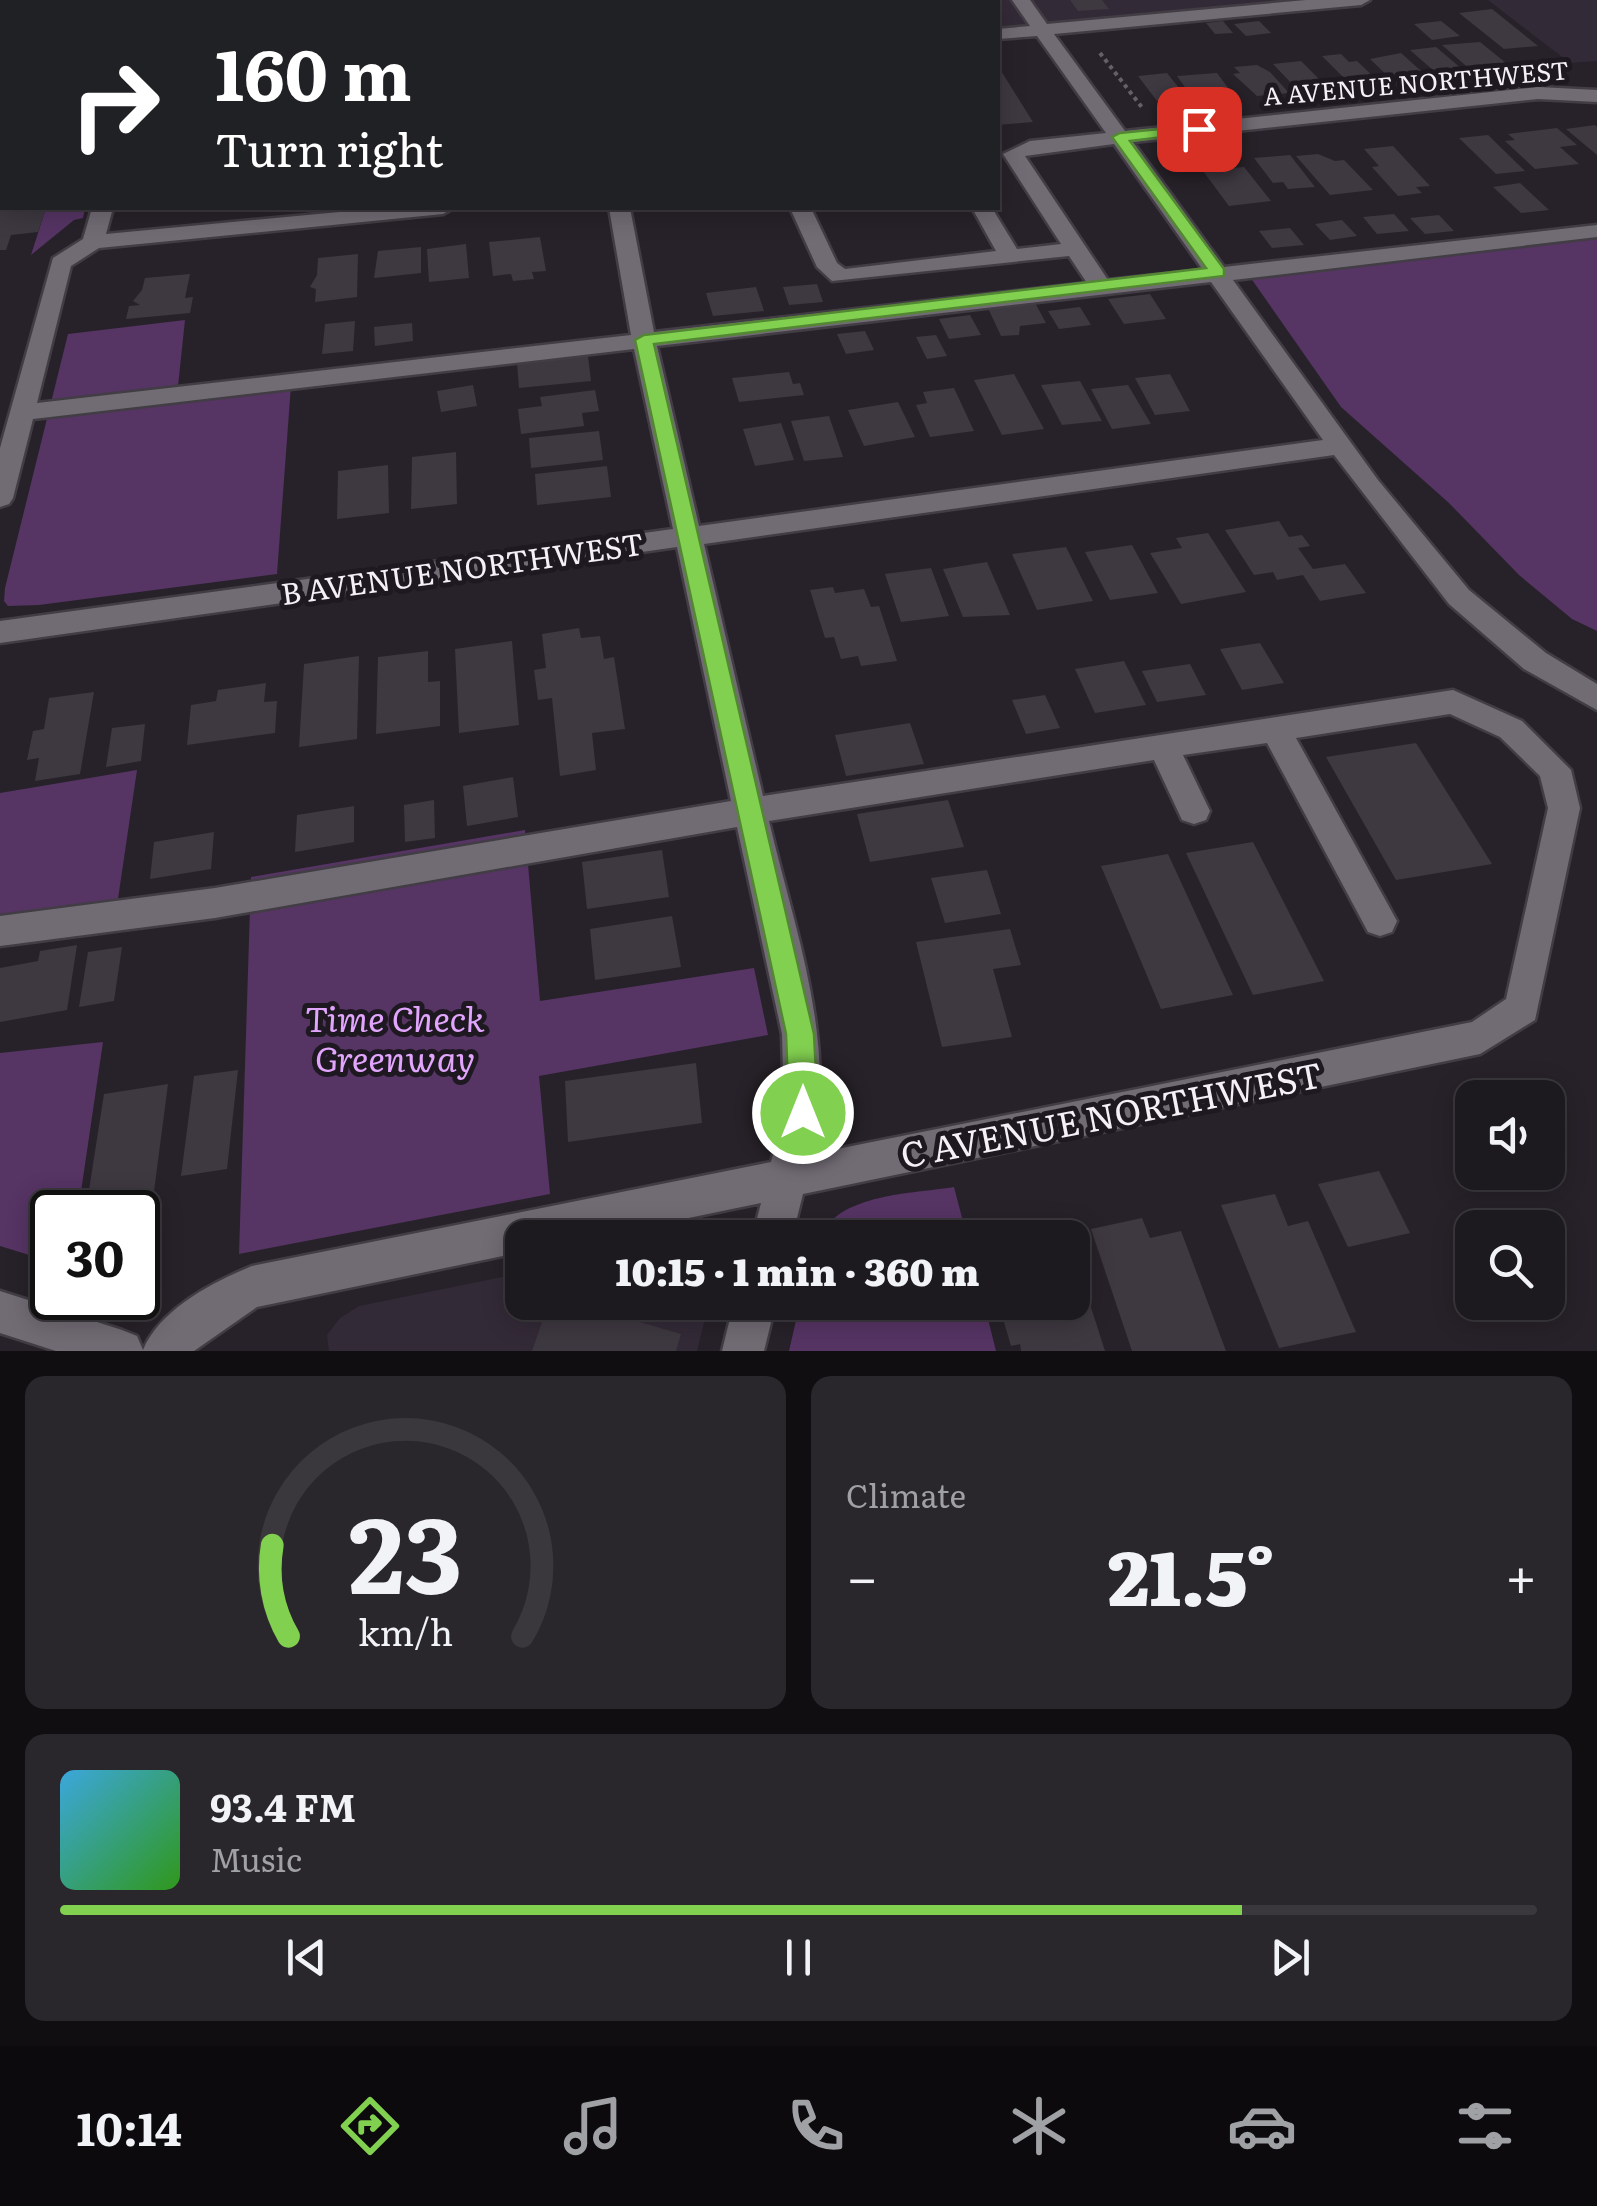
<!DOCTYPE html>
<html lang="en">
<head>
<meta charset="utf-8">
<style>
  body { margin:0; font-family:Literata,serif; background:#2a272c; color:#f1f3f6; height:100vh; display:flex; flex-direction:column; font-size:38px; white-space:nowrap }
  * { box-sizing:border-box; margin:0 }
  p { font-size:32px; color:#a0a1a4 }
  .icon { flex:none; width:55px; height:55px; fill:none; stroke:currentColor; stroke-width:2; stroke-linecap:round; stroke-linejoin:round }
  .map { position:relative; height:1351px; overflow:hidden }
  .panel { display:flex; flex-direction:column; gap:25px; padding:25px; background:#100e11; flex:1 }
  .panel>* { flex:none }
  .guide { position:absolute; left:0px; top:0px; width:1000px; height:210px; box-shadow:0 5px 25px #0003,0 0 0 2px #3b383d; background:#202124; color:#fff; overflow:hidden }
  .fabs { position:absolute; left:1455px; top:1080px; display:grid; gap:20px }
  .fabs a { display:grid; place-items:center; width:110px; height:110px; border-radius:20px; background:#1d1a1f; box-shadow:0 5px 25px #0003,0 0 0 2px #3b383d; font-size:50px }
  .speed { position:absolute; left:30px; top:1190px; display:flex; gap:20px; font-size:50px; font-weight:700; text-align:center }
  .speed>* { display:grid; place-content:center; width:130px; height:130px; border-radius:50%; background:#1d1a1f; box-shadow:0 5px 25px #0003,0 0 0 2px #3b383d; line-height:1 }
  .speed .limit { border:5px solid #111; border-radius:15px; background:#fff; color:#111 }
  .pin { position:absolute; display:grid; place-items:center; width:85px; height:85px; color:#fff; margin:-42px; border-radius:20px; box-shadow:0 5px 15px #0006 }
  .me { position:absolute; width:110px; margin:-55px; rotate:0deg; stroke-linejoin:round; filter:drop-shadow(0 0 8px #0008) }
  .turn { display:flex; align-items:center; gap:35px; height:210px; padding:0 50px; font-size:45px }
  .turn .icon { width:130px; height:130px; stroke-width:2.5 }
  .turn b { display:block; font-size:70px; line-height:85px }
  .big { font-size:75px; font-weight:800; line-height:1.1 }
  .panel .tile { flex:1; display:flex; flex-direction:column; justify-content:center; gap:15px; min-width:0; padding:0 35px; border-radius:20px; background:#2a272c }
  .panel .dial { align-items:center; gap:0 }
  .dial svg { height:260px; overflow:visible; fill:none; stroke:#3b383d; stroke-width:7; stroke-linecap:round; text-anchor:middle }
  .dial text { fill:#f1f3f6; stroke:none }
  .song { display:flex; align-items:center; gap:30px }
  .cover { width:120px; height:120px; border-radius:15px; background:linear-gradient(135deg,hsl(200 70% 55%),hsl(110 70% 35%)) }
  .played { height:10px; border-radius:5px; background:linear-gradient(90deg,#82d050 80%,#3b383d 80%) }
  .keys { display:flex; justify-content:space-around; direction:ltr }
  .heat { display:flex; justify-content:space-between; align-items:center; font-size:55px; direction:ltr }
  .panel .tiles { flex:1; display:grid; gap:25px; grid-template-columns:1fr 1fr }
  .tile:last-child { grid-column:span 2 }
  .trip { position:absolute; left:505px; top:1220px; width:585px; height:100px; border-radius:20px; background:#1d1a1f; box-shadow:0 5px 25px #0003,0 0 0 2px #3b383d; font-weight:800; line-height:100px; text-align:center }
  .dock { display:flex; height:160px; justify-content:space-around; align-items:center; background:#0c0a0c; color:#a0a1a4 }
  .dock .icon { width:70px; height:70px }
  .dock .active { color:#82d050 }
  .dock b { font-size:45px; color:#f1f3f6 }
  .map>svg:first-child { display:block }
  .built { fill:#332a37 }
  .green { fill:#563464 }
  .building { fill:#3e3840 }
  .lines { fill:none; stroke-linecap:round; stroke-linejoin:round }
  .minor-casing { stroke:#423d44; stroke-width:5 }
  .major-casing { stroke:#423d44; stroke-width:5 }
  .highway-casing { stroke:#423d44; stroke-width:5 }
  .path { stroke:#656067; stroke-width:4; stroke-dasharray:4 4; stroke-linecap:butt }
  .minor { fill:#716b74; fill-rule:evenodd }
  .major { fill:#ae82c1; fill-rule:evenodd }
  .highway { fill:#d792f5; fill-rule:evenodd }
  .route { fill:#82d050; stroke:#548734; stroke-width:2.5 }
  .labels { text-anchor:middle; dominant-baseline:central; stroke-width:10; stroke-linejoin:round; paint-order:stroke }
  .far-street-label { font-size:25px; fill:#f4f0f5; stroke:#1e1920 }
  .street-label { font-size:30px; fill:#f4f0f5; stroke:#1e1920 }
  .near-park-label { font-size:35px; font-style:italic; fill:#e2a5fd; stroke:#1e1920 }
  .near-street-label { font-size:35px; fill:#f4f0f5; stroke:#1e1920 }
</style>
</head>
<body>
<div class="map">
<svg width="1597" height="1351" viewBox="0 0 1597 1351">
  <rect width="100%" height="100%" fill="#272229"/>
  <g class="built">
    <path d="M197,0H1359L998,33V2Z"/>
    <path d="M1488,0H1597V61L1570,63Z"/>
    <path d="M522,1273V1302L709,1303L697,1351H329L327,1335L340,1318L359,1306Z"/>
  </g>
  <g class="green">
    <path d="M46,208H85L83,218L74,220L31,255Z"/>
    <path d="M1597,237V631L1572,619L1519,575L1449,503L1341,407L1248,274Z"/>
    <path d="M185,320L178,386L292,372L277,574L39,605L8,606L4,601L5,588L68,334Z"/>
    <path d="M137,770L114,926L0,942V793Z"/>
    <path d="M525,830L540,1001L754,968L768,1035L539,1076L550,1194L239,1254L251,877Z"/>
    <path d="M103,1042L78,1212H52V1262L0,1246V1053Z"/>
    <path d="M954,1187L967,1237H819C841,1193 912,1194 954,1187Z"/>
    <path d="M800,1303H984L996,1351H789Z"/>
  </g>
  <g class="building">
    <path d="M1070,0H1102L1109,9L1078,11Z"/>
    <path d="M1492,9L1538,46L1504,49L1459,13Z"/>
    <path d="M1223,21L1233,33L1215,34L1206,23Z"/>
    <path d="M1259,21L1271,33L1246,36L1234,24Z"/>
    <path d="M1441,21L1460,36L1432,40L1414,24Z"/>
    <path d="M1480,42L1511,67L1472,71L1442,45Z"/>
    <path d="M1436,47L1469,75L1442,78L1410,50Z"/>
    <path d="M1401,53L1430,79L1395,83L1370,59Z"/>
    <path d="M1341,54L1349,62L1357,61L1379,82L1350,84L1322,56Z"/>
    <path d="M1301,61L1322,82L1293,85L1273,64Z"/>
    <path d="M1257,65L1270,72L1289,93L1257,96L1233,74L1240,73L1234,67Z"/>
    <path d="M998,66L1033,122L998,125Z"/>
    <path d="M1167,73L1187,98L1157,101L1138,76Z"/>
    <path d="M1217,73L1235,97L1194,100L1177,76Z"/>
    <path d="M1595,125L1597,127V155L1566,129Z"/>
    <path d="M1557,128L1577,145L1560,147L1579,164L1535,169L1505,141L1515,140L1508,134Z"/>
    <path d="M1488,135L1525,171L1496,174L1459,138Z"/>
    <path d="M1393,146L1430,186L1416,187L1422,193L1398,196L1372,167L1379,166L1364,149Z"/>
    <path d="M1318,154L1335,161L1344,160L1373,190L1330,195L1296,156Z"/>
    <path d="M1290,155L1315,187L1288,189L1283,182L1273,183L1254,158Z"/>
    <path d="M1244,167L1271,201L1229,206L1203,171Z"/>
    <path d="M1520,183L1549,210L1521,213L1493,187Z"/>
    <path d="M0,208H46L38,232L11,235L6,250H0Z"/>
    <path d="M1394,214L1409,231L1377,234L1363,217Z"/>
    <path d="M1439,215L1454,231L1425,234L1410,218Z"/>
    <path d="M1342,220L1357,236L1330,240L1315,224Z"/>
    <path d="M1290,228L1304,245L1272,248L1259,231Z"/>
    <path d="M540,237L546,271L532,272L534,279L513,281L511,274L493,276L489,242Z"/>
    <path d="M466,244L469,278L429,282L427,249Z"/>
    <path d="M421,247V273L374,278L378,251Z"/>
    <path d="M358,254L357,297L315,302L316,289L310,287L317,275L318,258Z"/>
    <path d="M190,274L185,298L193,297L190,313L126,319L129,306L140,305L133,301L142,290L145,278Z"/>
    <path d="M817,284L823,302L789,305L783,287Z"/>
    <path d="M756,287L764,311L713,316L706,293Z"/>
    <path d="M1150,294L1166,319L1124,324L1108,299Z"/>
    <path d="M1034,301L1046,323L1020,326L1019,335L1001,336L987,306Z"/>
    <path d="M1080,307L1091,325L1059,329L1048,311Z"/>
    <path d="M970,315L981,335L949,339L939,319Z"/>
    <path d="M355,321L353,351L322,354L325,324Z"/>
    <path d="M412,323L413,341L375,346L374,327Z"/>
    <path d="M865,331L874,350L846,354L837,334Z"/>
    <path d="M936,335L947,356L927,359L916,337Z"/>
    <path d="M588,356L591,381L519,388L517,363Z"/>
    <path d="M789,372L793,384L800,383L804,395L739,402L732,378Z"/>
    <path d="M1014,374L1044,429L1002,435L974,380Z"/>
    <path d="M1170,374L1190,411L1155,415L1135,378Z"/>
    <path d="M1080,381L1102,421L1062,425L1041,385Z"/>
    <path d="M473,385L477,406L441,412L437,391Z"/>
    <path d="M1128,385L1151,424L1112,429L1091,389Z"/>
    <path d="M954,388L974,431L930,437L916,405L927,403L923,392Z"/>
    <path d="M595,390L599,411L582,413L584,426L521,434L518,409L542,406L540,397Z"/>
    <path d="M898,402L915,437L864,446L848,410Z"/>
    <path d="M829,416L843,457L804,461L791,421Z"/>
    <path d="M781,423L794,460L755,466L743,429Z"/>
    <path d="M599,431L603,460L531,468L529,438Z"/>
    <path d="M456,452L457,504L411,509L412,457Z"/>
    <path d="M388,465L389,513L337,519L338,471Z"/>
    <path d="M607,466L611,497L537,505L535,474Z"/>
    <path d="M1279,521L1289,537L1302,535L1310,546L1298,548L1313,569L1345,564L1366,593L1320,601L1303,575L1277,580L1273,572L1254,575L1225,530Z"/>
    <path d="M1208,533L1246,592L1181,604L1150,553L1182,548L1176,538Z"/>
    <path d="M1132,545L1158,593L1110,600L1085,552Z"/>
    <path d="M1066,547L1093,601L1037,610L1012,554Z"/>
    <path d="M987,562L1010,615L963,617L943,569Z"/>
    <path d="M931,568L949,616L901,622L885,574Z"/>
    <path d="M833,587L835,593L864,589L871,607L879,606L897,661L861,666L858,656L841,659L834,637L825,638L810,590Z"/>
    <path d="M579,628L581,638L600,636L604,659L614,657L625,729L592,733L596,770L560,776L552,698L538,700L534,670L546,668L542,634Z"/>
    <path d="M512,641L519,725L459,733L455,649Z"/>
    <path d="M1260,643L1284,683L1242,690L1220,649Z"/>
    <path d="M428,651V682L440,681V726L376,734L378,657Z"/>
    <path d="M359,656L357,739L299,747L304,664Z"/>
    <path d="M1124,661L1146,705L1095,713L1075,669Z"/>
    <path d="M1190,664L1206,695L1157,702L1142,671Z"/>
    <path d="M266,683L264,702L277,701L275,733L187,745L191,705L216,701L218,690Z"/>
    <path d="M94,692L80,774L35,781L39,758L27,760L33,731L44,729L49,698Z"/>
    <path d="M1045,695L1060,728L1026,734L1012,700Z"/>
    <path d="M910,723L924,764L846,776L835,735Z"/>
    <path d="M145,724L141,761L106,767L112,728Z"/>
    <path d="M1416,743L1492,864L1396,880L1326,757Z"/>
    <path d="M513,777L518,817L467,826L463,786Z"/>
    <path d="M434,800L435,838L405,842L404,805Z"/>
    <path d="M948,800L964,847L870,862L857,814Z"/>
    <path d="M354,806V842L295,852L297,815Z"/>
    <path d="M214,832L211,869L150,879L154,842Z"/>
    <path d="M1253,842L1324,981L1253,995L1186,853Z"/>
    <path d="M662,850L669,897L587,909L582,862Z"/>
    <path d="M1168,854L1233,995L1161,1009L1101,866Z"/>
    <path d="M987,870L1001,914L945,923L931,878Z"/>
    <path d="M672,916L681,967L595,980L590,929Z"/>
    <path d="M1010,929L1021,965L993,969L1012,1037L942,1047L916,942Z"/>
    <path d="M77,945L67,1010L0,1022V968L38,961L40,951Z"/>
    <path d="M122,947L114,1001L79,1007L88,952Z"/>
    <path d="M696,1063L702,1123L568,1142L565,1081Z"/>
    <path d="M238,1070L227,1169L181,1176L194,1076Z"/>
    <path d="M168,1084L153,1199L86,1209L104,1094Z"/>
    <path d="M1379,1171L1410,1233L1348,1247L1318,1184Z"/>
    <path d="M1275,1194L1288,1226L1308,1221L1356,1332L1279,1348L1221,1205Z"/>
    <path d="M1142,1218L1150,1238L1181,1231L1226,1351H1132L1091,1229Z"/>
    <path d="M1073,1251L1105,1351H1021L1020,1344L1011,1346L998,1302H1072Z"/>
    <path d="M549,1302H571L681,1334L676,1351H532Z"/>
  </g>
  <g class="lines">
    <g class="minor-casing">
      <g id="minor">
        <path d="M564,0H582V2H565Z"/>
        <path d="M1012,0H1030L1047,24L1306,0H1370L1361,5L1054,34L1125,131L1538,87L1597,90V102L1538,99L1133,142L1224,267L1597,225V237L1233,280L1378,480L1469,590L1546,653L1597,684V710L1524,669L1449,604L1334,455L704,544L763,796L1453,690L1522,721L1571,770L1580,808L1535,1020L1480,1054L803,1194L792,1238H752L761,1203L592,1238H522V1252L257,1307L194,1351H56L0,1333V1291L122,1330L137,1336L143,1350C160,1309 213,1282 252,1266L771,1162L784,1113L782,1034L737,827L215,918L0,946V916L215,888L731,801L677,547L0,643V621L673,529L634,349L33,419L13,498L9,504L0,507V448L53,258L83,239L92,208H113L106,234L382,208H454L443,214L99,248L71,266L37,403L631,335L609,208H630L654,332L1087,283L1069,256L832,281L817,267L790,208H811L837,263L845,269L996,251L972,208H992L1017,249L1061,244L1003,154L1030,141L1106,133L1037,36L998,39V29L1030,26ZM1114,144L1203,270L1108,280L1025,156ZM1211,282L1323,440L699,526L657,346ZM1450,714L1500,737L1540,776L1548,808L1506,999L1472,1022L812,1154C838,1044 794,928 769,821L1154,760L1182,820L1194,824L1206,820L1210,811L1183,755L1267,743L1368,932L1380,936L1392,932L1397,921L1296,738Z"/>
        <path d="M734,1302H776L764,1351H722Z"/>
      </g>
    </g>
    <g class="major-casing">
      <g id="major">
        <path d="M0,0H15L0,6Z"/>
        <rect x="0" y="21" width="2" height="10"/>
      </g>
    </g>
    <g class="highway-casing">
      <path id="highway" d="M2,127V139L0,140V128Z"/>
    </g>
    <g class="path">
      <path d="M186,2L190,0"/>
      <path d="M1100,53L1144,110"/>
    </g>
    <use href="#minor" class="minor"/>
    <use href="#major" class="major"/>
    <use href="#highway" class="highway"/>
  </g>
  <path class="route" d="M1199,125L1204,126V132L1130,141L1224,269V276L654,344L814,1034L818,1113L814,1123L803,1127L793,1123L789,1113L786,1034L635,340L644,335L1206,268L1112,137L1120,133Z"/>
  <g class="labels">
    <g class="far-street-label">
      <text transform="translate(1416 82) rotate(-5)">A AVENUE NORTHWEST</text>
    </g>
    <g class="street-label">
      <text transform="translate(462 567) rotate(-8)">B AVENUE NORTHWEST</text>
    </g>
    <g class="near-park-label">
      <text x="395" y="1017">Time Check<tspan x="395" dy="40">Greenway</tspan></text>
    </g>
    <g class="near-street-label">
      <text transform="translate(1111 1113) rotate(-11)">C AVENUE NORTHWEST</text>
    </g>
  </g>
</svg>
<div class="fabs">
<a><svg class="icon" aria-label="sound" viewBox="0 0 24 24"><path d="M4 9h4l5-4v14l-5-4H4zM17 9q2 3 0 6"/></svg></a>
<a><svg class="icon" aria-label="search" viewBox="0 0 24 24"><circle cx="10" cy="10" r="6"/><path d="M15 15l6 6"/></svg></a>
</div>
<div class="speed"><div class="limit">30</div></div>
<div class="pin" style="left:1199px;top:129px;background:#d93025"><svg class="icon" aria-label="arrive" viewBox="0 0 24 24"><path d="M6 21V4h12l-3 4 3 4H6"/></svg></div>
<svg class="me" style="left:803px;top:1113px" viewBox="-20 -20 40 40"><circle r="17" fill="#82d050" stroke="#fff" stroke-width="3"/><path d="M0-11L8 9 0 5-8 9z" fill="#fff"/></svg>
<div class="trip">10:15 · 1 min · 360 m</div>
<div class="guide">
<div class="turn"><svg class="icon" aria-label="right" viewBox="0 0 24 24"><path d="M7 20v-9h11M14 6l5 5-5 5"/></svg><div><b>160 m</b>Turn right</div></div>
</div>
</div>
<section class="panel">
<div class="tiles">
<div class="tile dial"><svg viewBox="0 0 100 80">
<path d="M14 69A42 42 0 1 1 86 69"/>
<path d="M14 69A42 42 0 0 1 9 41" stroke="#82d050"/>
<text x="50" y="56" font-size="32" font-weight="700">23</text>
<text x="50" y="72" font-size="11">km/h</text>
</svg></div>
<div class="tile"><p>Climate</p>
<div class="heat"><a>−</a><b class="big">21.5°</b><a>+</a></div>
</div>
<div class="tile">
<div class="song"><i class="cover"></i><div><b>93.4 FM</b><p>Music</p></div></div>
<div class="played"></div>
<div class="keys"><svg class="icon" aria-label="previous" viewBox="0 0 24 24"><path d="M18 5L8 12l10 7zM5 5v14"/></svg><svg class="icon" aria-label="pause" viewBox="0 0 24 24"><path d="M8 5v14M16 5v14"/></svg><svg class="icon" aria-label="next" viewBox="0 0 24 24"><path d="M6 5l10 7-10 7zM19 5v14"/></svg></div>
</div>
</div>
</section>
<nav class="dock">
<b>10:14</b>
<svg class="icon active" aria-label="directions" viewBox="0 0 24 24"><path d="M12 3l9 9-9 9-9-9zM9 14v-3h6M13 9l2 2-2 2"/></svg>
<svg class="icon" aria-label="music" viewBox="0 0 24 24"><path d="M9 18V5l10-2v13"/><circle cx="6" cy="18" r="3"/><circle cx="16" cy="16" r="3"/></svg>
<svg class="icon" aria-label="phone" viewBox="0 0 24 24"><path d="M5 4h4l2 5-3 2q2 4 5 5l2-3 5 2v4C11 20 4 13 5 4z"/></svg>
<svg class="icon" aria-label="climate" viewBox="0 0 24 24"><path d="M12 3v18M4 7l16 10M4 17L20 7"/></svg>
<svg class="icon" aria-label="car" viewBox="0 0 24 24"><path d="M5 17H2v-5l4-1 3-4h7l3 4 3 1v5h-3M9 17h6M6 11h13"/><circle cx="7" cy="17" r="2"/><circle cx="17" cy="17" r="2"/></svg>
<svg class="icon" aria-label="filters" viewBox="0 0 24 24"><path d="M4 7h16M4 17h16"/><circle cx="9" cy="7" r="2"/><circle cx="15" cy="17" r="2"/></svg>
</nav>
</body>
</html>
